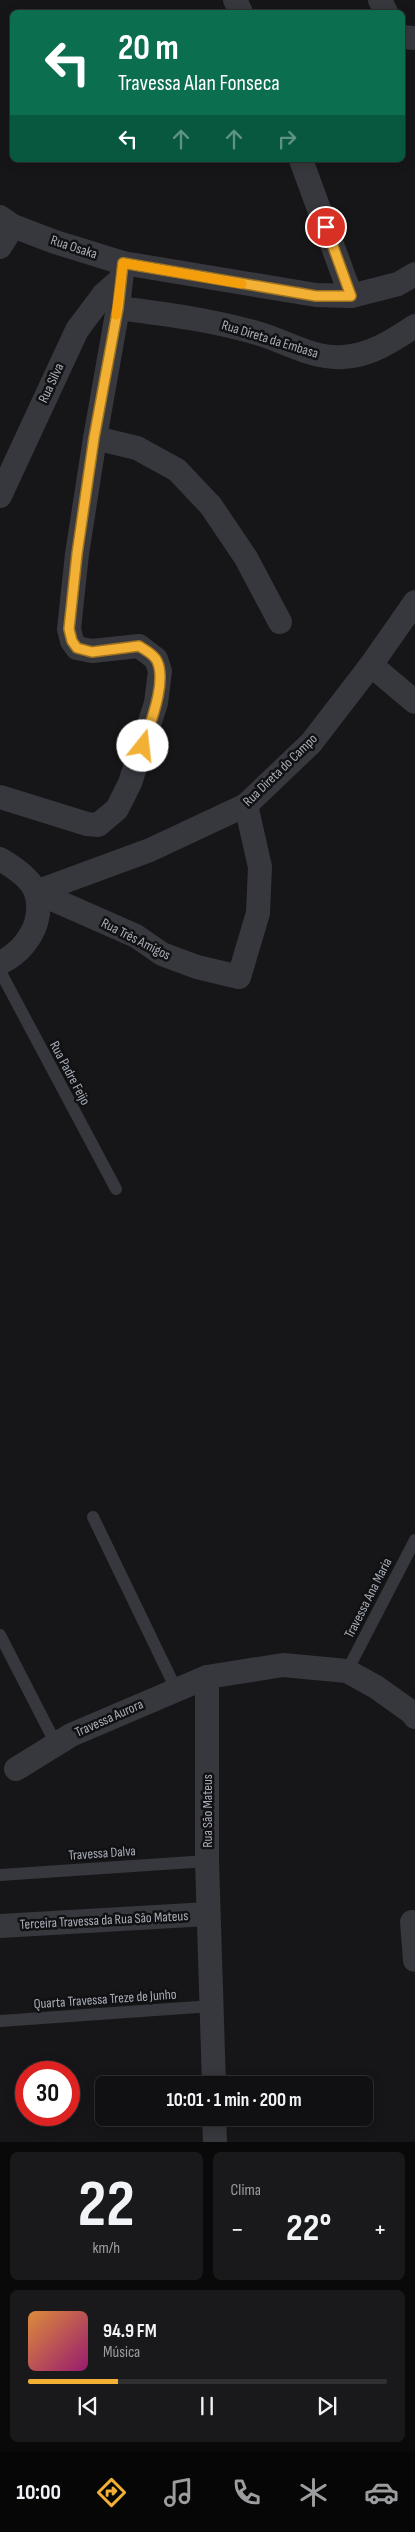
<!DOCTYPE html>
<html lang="pt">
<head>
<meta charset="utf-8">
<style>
  body { margin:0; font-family:"Sofia Sans Condensed",sans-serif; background:#19191b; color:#f1f3f6; height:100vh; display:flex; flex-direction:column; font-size:19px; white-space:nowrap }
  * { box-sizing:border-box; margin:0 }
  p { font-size:16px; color:#9c9d9f }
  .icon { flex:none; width:28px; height:28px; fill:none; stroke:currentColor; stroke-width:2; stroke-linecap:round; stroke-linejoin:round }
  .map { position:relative; height:2142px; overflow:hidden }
  .panel { display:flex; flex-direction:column; gap:10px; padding:10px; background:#09090a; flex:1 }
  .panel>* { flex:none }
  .banner { position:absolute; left:10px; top:10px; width:395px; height:152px; border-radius:8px; box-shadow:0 2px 12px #0003,0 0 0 1px #303032; background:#0b6e4f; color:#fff; overflow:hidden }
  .speed { position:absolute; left:15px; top:2061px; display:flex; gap:10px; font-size:25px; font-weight:700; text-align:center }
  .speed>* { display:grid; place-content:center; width:65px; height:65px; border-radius:50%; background:#101012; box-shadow:0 2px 12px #0003,0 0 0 1px #303032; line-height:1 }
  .speed .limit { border:8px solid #d22; background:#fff; color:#111 }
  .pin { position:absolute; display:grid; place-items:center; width:42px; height:42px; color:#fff; margin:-21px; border:2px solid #fff; border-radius:50%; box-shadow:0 1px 5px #0007 }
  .me { position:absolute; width:55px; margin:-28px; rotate:16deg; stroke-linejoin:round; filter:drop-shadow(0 0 4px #0008) }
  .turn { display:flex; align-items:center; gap:18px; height:105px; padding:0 25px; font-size:22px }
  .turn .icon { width:65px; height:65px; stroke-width:2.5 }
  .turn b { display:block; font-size:35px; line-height:42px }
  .lanes { display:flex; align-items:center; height:48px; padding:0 25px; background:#0003; justify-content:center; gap:25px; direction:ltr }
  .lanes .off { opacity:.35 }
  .big { font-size:38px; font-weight:700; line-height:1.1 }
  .panel .card { flex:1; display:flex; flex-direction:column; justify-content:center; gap:8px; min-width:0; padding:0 18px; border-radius:8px; background:#19191b }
  .panel .dial { align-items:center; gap:0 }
  .dial b { font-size:65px; line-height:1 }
  .song { display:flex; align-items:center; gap:15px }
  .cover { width:60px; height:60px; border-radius:8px; background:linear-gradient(135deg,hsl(30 70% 55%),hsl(320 70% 35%)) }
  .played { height:5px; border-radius:2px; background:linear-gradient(90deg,#f2b134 25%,#303032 25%) }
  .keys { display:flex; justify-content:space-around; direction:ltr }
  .heat { display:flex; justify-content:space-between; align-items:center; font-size:28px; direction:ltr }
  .panel .tiles { flex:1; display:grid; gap:10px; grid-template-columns:1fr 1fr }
  .card:last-child { grid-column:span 2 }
  .trip { position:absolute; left:95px; top:2076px; width:278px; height:50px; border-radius:8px; background:#101012; box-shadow:0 2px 12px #0003,0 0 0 1px #303032; font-weight:700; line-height:50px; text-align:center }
  .dock { display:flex; height:80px; justify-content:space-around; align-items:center; background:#060607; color:#9c9d9f }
  .dock .icon { width:35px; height:35px }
  .dock .current { color:#f2b134 }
  .dock b { font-size:22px; color:#f1f3f6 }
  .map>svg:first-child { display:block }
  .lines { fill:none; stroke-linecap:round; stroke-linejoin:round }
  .lane { stroke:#37383d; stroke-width:12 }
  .street { stroke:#37383d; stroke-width:24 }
  .route-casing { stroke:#9d7322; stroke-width:12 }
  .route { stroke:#f2b134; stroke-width:9 }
  .slow { stroke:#f59e0b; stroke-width:9 }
  .labels { text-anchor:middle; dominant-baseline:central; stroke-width:5; stroke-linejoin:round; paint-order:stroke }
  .street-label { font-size:14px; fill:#a8adb8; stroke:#111113 }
</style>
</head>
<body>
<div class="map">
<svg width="415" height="2142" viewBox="0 0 415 2142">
  <rect width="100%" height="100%" fill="#161618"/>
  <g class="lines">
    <g class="lane">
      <path d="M0,971L116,1189"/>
      <path d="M93,1517L176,1689"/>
      <path d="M0,1635L56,1744"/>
      <path d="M347,1671L415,1540"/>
      <path d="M0,1875L207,1861"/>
      <path d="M0,2021L212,2006"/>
    </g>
    <g class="street">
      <path d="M235,0L241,12"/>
      <path d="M380,0L386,12"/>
      <path d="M402,37L415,38"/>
      <path d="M301,160L351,296"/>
      <path d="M0,217L13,226L55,242L123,263L316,295L351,296L398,284L415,274"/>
      <path d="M0,247L13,226"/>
      <path d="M118,308C166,314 213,320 260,334C287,342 313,359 343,357C370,356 394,340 415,326"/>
      <path d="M95,438L137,448L177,470L211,506L246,558L280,622"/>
      <path d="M0,496L77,330L104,294L120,280"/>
      <path d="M371,665L415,702"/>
      <path d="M0,797L87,824L98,825L117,809L130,783L156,703L160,671L156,659L139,646L92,651L77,648L72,641L69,629L77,554L95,438L118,308L123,263"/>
      <path d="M0,859C12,866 32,879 36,893C45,923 25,951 0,963"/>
      <path d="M36,892L150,850L246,805L311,743L371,665L415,602"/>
      <path d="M36,892L136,936L162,954L197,967L239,977L258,913L260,867L246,805"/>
      <path d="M16,1769L71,1735L207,1677"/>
      <path d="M412,1922L415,1960"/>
      <path d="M0,1926L208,1914"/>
      <path d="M214,2085L207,1861V1677L283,1665L347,1671L376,1687L411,1712L415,1717"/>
      <path d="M214,2118L215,2142"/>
    </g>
  </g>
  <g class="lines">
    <g class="route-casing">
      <path id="route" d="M143,746C150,724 167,682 157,661C154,654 145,650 139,646L92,652L77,648L72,641L69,629L77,554L94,438L118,308L123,263L316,296H351L326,227"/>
    </g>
    <use href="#route" class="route"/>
    <path class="slow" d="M116,315L123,263L242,284"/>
  </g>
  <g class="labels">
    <g class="street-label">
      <text transform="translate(74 247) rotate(18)">Rua Osaka</text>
      <text transform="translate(270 339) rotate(17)">Rua Direta da Embasa</text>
      <text transform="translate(51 383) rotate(-65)">Rua Silva</text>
      <text transform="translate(280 770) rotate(-44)">Rua Direta do Campo</text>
      <text transform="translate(136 939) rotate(27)">Rua Três Amigos</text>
      <text transform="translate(70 1073) rotate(62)">Rua Padre Feijo</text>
      <text transform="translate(368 1598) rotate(-63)">Travessa Ana Maria</text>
      <text transform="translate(109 1718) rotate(-24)">Travessa Aurora</text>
      <text transform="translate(207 1811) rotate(-90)">Rua São Mateus</text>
      <text transform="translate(102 1853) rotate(-4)">Travessa Dalva</text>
      <text transform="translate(104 1920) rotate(-3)">Terceira Travessa da Rua São Mateus</text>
      <text transform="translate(105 1999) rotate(-4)">Quarta Travessa Treze de Junho</text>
    </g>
  </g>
</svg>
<div class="speed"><div class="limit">30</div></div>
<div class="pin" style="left:326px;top:227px;background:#d93025"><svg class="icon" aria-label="arrive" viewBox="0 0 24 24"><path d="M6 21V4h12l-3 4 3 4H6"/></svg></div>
<svg class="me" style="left:143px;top:746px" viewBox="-20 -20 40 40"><circle r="19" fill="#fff"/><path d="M0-13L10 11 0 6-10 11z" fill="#f2b134"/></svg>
<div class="trip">10:01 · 1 min · 200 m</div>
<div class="banner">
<div class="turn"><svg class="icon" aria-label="left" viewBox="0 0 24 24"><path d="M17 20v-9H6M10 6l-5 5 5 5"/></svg><div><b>20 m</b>Travessa Alan Fonseca</div></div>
<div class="lanes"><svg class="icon" aria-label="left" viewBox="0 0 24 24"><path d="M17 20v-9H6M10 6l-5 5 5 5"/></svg><svg class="icon off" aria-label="ahead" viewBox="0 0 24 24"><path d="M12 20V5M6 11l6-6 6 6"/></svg><svg class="icon off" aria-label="ahead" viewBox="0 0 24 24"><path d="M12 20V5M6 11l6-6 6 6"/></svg><svg class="icon off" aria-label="right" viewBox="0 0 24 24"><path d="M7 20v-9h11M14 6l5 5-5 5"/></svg></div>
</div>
</div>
<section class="panel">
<div class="tiles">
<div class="card dial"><b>22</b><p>km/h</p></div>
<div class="card"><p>Clima</p>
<div class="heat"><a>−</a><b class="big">22°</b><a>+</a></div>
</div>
<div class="card">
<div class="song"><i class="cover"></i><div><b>94.9 FM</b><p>Música</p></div></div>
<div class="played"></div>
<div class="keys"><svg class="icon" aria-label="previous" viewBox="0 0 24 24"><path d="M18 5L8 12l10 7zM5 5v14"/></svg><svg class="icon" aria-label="pause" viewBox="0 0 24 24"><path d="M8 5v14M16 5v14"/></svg><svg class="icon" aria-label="next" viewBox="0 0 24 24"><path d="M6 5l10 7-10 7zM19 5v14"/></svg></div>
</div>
</div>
</section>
<nav class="dock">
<b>10:00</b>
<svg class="icon current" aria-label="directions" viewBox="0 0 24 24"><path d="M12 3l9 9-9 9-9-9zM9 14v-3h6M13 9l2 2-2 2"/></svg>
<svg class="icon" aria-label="music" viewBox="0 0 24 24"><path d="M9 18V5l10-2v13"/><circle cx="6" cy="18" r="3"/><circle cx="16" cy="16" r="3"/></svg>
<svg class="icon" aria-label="phone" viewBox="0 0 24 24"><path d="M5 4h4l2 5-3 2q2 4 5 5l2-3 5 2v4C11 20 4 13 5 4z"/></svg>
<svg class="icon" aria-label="climate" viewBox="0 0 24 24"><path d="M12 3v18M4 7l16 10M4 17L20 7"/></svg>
<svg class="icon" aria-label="car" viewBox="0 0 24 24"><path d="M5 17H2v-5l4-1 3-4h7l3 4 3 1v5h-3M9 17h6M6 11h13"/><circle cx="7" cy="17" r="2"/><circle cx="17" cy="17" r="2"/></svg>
</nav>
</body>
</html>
